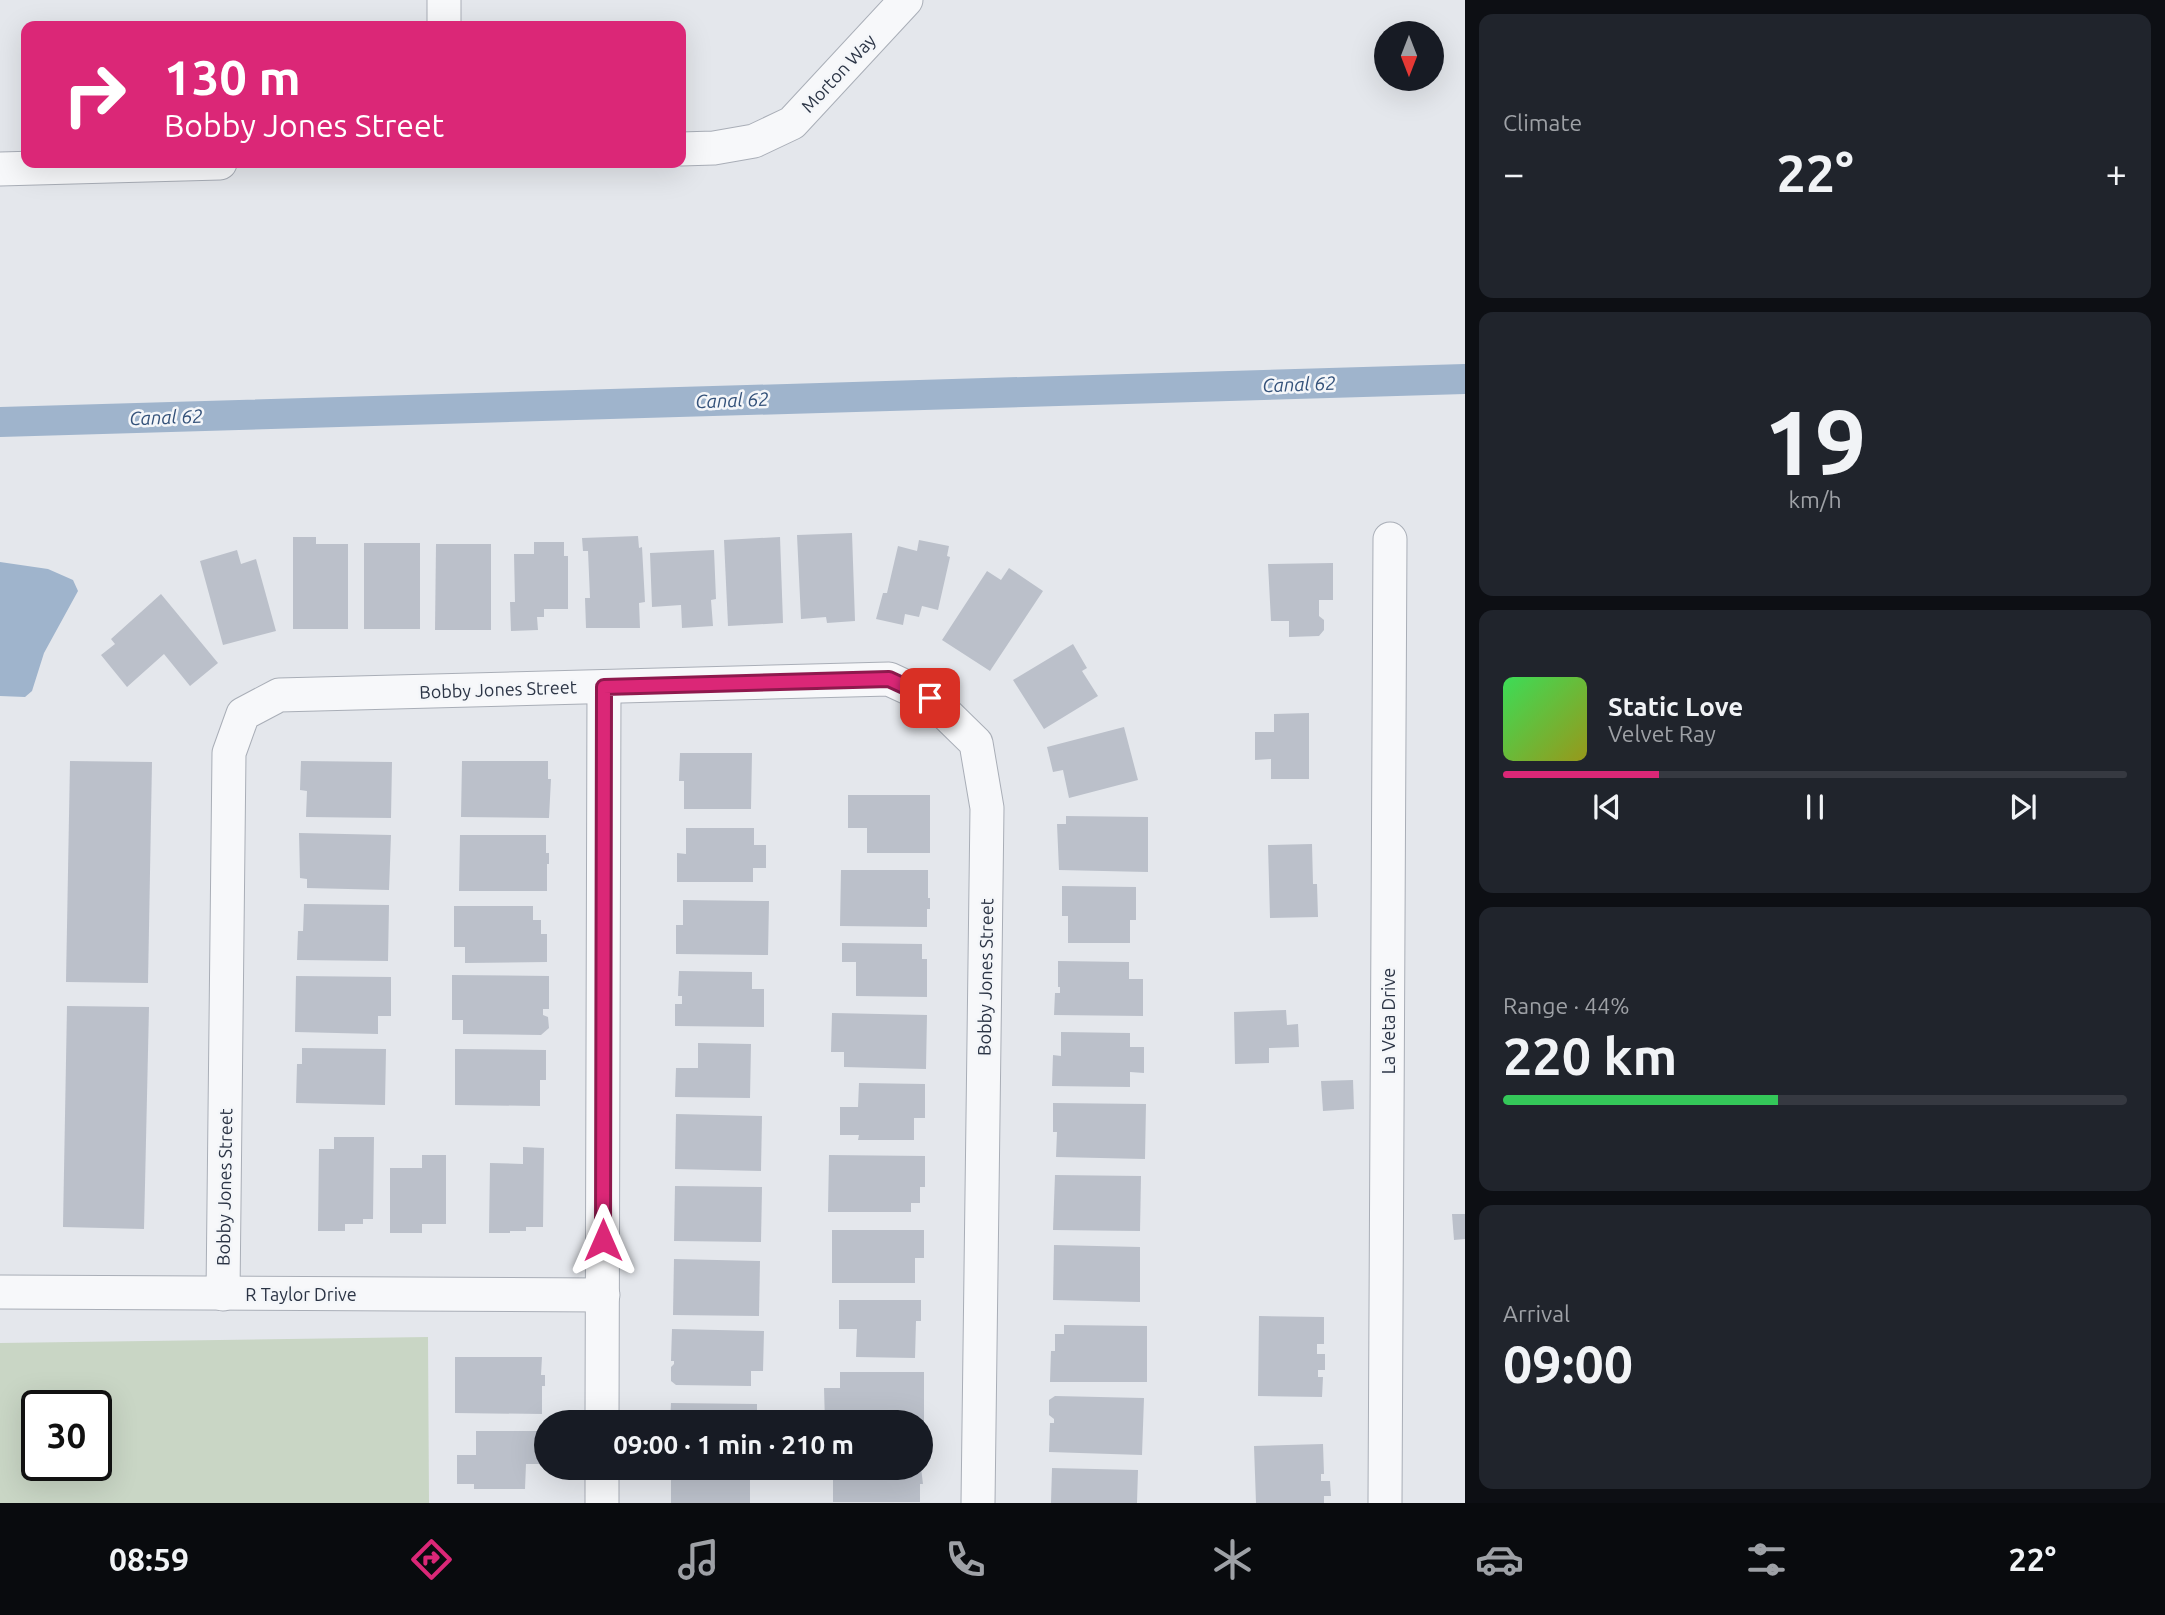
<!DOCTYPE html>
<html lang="en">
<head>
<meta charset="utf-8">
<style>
  body { margin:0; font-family:Ubuntu,sans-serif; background:#20242c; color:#f1f3f6; height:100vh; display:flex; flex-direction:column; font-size:26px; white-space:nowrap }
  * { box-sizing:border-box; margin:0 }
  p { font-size:23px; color:#9ea1a6 }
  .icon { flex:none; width:38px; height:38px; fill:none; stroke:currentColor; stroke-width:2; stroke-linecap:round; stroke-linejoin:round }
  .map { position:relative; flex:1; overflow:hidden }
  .sheet { display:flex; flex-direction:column; gap:14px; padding:14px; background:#0d0f14; width:700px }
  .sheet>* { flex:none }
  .guide { position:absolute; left:21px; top:21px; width:665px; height:147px; border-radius:14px; box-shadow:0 7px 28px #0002; background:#db2777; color:#fff; overflow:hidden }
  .needle { width:46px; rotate:180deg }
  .buttons { position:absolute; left:1374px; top:21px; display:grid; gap:14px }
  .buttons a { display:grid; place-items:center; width:70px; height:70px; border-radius:50%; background:#171b24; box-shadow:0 7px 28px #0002; font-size:35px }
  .speed { position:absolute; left:21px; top:1390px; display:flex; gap:14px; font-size:35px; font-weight:700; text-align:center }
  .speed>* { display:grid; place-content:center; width:91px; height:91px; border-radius:50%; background:#171b24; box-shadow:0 7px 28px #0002; line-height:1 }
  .speed .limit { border:4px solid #111; border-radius:10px; background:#fff; color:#111 }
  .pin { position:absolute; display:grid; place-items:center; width:60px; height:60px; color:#fff; margin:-30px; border-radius:14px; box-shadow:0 4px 10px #0006 }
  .me { position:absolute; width:77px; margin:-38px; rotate:0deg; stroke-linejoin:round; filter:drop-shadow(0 0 5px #0008) }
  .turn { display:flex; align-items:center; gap:24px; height:147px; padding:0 28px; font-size:32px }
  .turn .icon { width:91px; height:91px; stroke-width:2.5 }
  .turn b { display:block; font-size:49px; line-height:60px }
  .big { font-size:52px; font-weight:700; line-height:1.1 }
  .sheet .tile { flex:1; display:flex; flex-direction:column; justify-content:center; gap:10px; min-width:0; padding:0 24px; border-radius:14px; background:#20242c }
  .sheet .dial { align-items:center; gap:0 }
  .dial b { font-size:91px; line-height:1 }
  .song { display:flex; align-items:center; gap:21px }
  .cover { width:84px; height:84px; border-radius:10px; background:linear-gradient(135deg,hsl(130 70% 55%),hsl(60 70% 35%)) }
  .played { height:7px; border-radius:4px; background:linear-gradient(90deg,#db2777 25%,#363941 25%) }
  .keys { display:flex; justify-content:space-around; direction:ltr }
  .heat { display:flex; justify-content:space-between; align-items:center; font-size:38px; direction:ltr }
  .charge { height:10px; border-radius:5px; background:linear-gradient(90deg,#34c759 44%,#363941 0) }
  .trip { position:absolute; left:534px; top:1410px; width:399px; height:70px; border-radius:35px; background:#171b24; box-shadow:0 7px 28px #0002; font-weight:700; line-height:70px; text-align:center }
  .tabs { display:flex; height:112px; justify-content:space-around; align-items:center; background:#090b0e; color:#9ea1a6 }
  .tabs .icon { width:49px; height:49px }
  .tabs .active { color:#db2777 }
  .tabs b { font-size:32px; color:#f1f3f6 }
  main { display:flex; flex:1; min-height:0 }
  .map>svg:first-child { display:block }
  .green { fill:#c9d6c5; fill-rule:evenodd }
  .water { fill:#9fb4cc }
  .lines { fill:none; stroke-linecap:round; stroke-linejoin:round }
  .canal { stroke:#9fb4cc; stroke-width:30 }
  .building { fill:#bbc0ca }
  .minor-casing { stroke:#a9aeb7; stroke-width:35 }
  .minor { stroke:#f7f8fa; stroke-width:33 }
  .route-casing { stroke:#8e194d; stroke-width:18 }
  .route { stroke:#db2777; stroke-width:12 }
  .labels { text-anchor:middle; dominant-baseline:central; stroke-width:5; stroke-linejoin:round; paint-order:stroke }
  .street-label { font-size:18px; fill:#2b3445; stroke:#f4f6f9 }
  .water-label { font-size:19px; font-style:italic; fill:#34527a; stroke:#f4f6f9 }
</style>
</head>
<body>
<main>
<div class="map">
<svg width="1465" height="1503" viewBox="0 0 1465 1503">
  <rect width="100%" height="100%" fill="#e4e7ec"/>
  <path class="green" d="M428,1337L429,1503H0V1343ZM37,1405H96V1465H37Z"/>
  <path class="water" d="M0,562L48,569L73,580L78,591L44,653L32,691L25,697L0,696Z"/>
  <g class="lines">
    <path class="canal" d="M0,422L1465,379"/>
  </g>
  <g class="building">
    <path d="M852,533L855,621L827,623L826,617L801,619L797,535Z"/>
    <path d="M638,536L639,548L642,547L645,602L639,603L640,628H586L585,598H590L588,551H583L582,538Z"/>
    <path d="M293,537H316V544H348V629H293Z"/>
    <path d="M780,537L783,623L728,626L724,540Z"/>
    <path d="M919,540L949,546L947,556L950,557L938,610L922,606L919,617L905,614L903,625L876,619L883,593H887L898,546L917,551Z"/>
    <path d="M534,542H564V556H568V609H544V617H537L538,630L511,631L510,602H515L514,554H534Z"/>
    <rect x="364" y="543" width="56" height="86"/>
    <path d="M436,544H491V630H435Z"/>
    <path d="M237,550L241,564L256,559L276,631L223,645L200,561Z"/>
    <path d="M714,550L716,599L711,600L713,626L682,628L681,605L652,607L650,553Z"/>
    <path d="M1333,563V600H1319V616L1324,620V630L1319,636L1289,637V621H1271L1268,564Z"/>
    <path d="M1009,568L1043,591L990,671L942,640L987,571L1001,580Z"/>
    <path d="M161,594L218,663L190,686L164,654L127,687L101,655L115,644L111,639Z"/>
    <path d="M1073,644L1087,668L1082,671L1098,696L1044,729L1013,680Z"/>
    <path d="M1309,713V779H1271V759L1255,760V732H1274V714Z"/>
    <path d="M1124,727L1138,780L1069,798L1063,770L1053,772L1047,747Z"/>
    <path d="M680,753H752L751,809H684V781H679Z"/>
    <path d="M70,761L152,762L148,983L66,982Z"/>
    <path d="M301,761L392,762L391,818L306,817L307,791L300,790Z"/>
    <path d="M462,761H548V779H551L549,818L461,817Z"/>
    <path d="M848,795H930V853H867V828H848Z"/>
    <path d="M1066,816L1148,817V872L1059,870L1057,824H1066Z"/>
    <path d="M686,828H754V845H766V868H753V882H677V853L686,854Z"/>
    <path d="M299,833L391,835L389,890L307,888V879L300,878Z"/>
    <path d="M460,835H546V853H549V864H547V891H459Z"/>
    <path d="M1312,844L1313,884H1317L1318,917L1270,918L1268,845Z"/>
    <path d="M841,870H928V898H930V909H927V927L840,926Z"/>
    <path d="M1062,886L1136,887V920H1130V943H1068V916H1062Z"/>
    <path d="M683,900L769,901L768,955L676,954V925H683Z"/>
    <path d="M304,904L389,905L388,961L297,960L298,931H303Z"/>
    <path d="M454,906H533V920H541V934H547V962L465,963V947H454Z"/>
    <path d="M842,943L922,944V959H927V997L856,996V962H842Z"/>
    <path d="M1058,961L1129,962V979H1143V1016L1054,1015L1055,993H1060V987H1058Z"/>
    <path d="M679,971L752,972V989H764V1027L675,1026V1004H682V996H678Z"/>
    <path d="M452,975L549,976V1009H543V1015L548,1017L549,1028L541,1035L463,1034V1020H452Z"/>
    <path d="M296,976L391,977V1016H378V1034L295,1032Z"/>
    <path d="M67,1006L149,1007L144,1229L63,1227Z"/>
    <path d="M1286,1010L1287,1025L1298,1024L1299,1047L1269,1048V1063L1235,1064L1234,1012Z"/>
    <path d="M832,1013L927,1015L926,1069L844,1067V1052H831Z"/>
    <path d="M1061,1032L1130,1033V1047H1144V1073L1130,1072V1087L1052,1086L1053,1055L1061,1056Z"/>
    <path d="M698,1043L751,1044L750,1098L675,1097L676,1068H698Z"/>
    <path d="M302,1048L386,1049L385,1105L296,1103L297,1064H302Z"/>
    <path d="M455,1049L546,1050V1080H540V1106L455,1105Z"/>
    <path d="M1353,1080L1354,1109L1323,1111L1321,1081Z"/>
    <path d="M859,1083L925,1084V1118H914V1140H858L859,1135H840V1107H858Z"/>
    <path d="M1053,1103L1146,1104L1145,1159L1056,1157L1057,1132H1053Z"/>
    <path d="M676,1114L762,1116L761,1171L675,1169Z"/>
    <path d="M334,1137H374L373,1219H363V1224H345V1231H318L319,1149H334Z"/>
    <path d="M523,1147L544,1148L543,1227H526V1231H510V1233H489L490,1163L523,1164Z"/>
    <path d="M422,1155H446V1224H422V1233H390V1168H422Z"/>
    <path d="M829,1155L925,1156V1187H920V1203H911V1212H828Z"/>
    <path d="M1055,1175L1141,1176L1140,1231L1053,1230Z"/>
    <path d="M675,1186L762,1187L761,1242L674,1241Z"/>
    <path d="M1452,1214H1465V1239L1454,1240Z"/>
    <path d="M832,1230H924V1258H915V1283H832Z"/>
    <path d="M1054,1245L1140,1247V1302L1053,1300Z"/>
    <path d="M674,1259L760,1261L759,1316L673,1315Z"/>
    <path d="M839,1300H921V1321H916L915,1358L856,1357L857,1329H839Z"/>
    <path d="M1259,1316L1324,1317V1344H1317V1354H1325V1370H1318V1377H1323L1322,1397L1258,1396Z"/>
    <path d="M1064,1325L1147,1326V1382H1050L1051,1351H1055V1334H1064Z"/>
    <path d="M672,1329L764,1331L763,1371H751V1386L676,1385L671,1381V1367L674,1364V1361H671Z"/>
    <path d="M455,1357H542L541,1375H545V1386H542V1414L455,1413Z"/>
    <path d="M840,1372H924V1430H920V1423H825L824,1388H840Z"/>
    <path d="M1055,1396L1144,1398L1142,1455L1049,1452L1050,1423H1054V1419L1049,1415V1400Z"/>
    <path d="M671,1403L757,1404V1423H670Z"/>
    <path d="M476,1431H543V1464H526L525,1489H474V1484H457V1455H476Z"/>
    <path d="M1323,1444L1324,1474H1321V1481H1330L1331,1496H1324V1503H1256L1254,1446Z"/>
    <path d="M833,1468H921L923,1484H920V1502H833Z"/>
    <path d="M1052,1468L1138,1470L1137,1503H1051Z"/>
    <rect x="671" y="1475" width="79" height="28"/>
  </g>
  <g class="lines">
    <g class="minor-casing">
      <g id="minor">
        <path d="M444,0V26"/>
        <path d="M681,149L714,148L754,141L792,123L906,0"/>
        <path d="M0,169L220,163"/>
        <path d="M0,1292L603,1295"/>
        <path d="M223,1294L229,753L243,714L279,695L889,679L930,698L976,743L987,808L978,1503"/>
        <path d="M602,1423L604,687"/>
        <path d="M602,1503V1468"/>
        <path d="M1385,1503L1390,539"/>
      </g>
    </g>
    <use href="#minor" class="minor"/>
  </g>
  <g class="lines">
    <g class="route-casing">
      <path id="route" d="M603,1240L604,687L889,679L930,698"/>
    </g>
    <use href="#route" class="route"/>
  </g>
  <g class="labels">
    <g class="street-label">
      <text transform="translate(838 73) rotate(-47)">Morton Way</text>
      <text transform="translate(498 689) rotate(-2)">Bobby Jones Street</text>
      <text transform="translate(985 977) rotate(-89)">Bobby Jones Street</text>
      <text transform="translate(1388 1021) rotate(-90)">La Veta Drive</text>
      <text transform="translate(224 1187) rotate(-89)">Bobby Jones Street</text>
      <text x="301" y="1294">R Taylor Drive</text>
    </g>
    <g class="water-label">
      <text transform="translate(1299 384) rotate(-2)">Canal 62</text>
      <text transform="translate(732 400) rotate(-2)">Canal 62</text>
      <text transform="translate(166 417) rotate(-2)">Canal 62</text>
    </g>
  </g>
</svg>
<div class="buttons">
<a><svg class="needle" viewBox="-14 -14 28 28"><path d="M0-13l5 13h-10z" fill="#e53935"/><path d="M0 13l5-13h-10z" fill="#9ea1a6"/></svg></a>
</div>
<div class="speed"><div class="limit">30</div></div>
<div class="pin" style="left:930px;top:698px;background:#d93025"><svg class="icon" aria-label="arrive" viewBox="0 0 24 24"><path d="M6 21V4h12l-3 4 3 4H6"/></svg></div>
<svg class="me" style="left:603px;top:1240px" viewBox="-20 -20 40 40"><path d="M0-17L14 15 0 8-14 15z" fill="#db2777" stroke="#fff" stroke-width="4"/></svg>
<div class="trip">09:00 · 1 min · 210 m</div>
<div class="guide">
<div class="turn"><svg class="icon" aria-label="right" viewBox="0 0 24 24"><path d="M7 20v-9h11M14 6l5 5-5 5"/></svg><div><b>130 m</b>Bobby Jones Street</div></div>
</div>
</div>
<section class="sheet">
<div class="tile"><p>Climate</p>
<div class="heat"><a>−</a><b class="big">22°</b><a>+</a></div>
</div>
<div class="tile dial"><b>19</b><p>km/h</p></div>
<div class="tile">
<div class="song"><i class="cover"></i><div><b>Static Love</b><p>Velvet Ray</p></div></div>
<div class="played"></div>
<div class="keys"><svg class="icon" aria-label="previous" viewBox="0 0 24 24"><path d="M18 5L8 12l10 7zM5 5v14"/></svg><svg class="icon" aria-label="pause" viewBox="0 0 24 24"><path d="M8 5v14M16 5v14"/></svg><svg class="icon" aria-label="next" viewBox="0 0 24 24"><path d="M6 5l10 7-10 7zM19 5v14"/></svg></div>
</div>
<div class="tile"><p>Range · 44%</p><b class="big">220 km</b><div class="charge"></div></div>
<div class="tile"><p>Arrival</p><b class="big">09:00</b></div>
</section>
</main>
<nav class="tabs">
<b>08:59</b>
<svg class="icon active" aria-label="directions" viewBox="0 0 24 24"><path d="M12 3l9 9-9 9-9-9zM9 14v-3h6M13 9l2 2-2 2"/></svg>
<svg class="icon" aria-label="music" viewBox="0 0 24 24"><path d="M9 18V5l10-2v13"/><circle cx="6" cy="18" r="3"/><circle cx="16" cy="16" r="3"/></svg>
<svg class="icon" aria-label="phone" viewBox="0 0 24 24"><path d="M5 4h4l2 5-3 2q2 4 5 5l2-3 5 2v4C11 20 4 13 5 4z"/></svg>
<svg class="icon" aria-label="climate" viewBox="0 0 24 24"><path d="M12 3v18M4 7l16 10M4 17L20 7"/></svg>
<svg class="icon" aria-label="car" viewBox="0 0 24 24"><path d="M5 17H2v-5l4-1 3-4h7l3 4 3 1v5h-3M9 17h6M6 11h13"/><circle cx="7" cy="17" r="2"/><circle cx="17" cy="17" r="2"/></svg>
<svg class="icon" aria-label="filters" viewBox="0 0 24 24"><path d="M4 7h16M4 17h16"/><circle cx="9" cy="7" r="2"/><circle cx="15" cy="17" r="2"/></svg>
<b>22°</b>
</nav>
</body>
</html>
